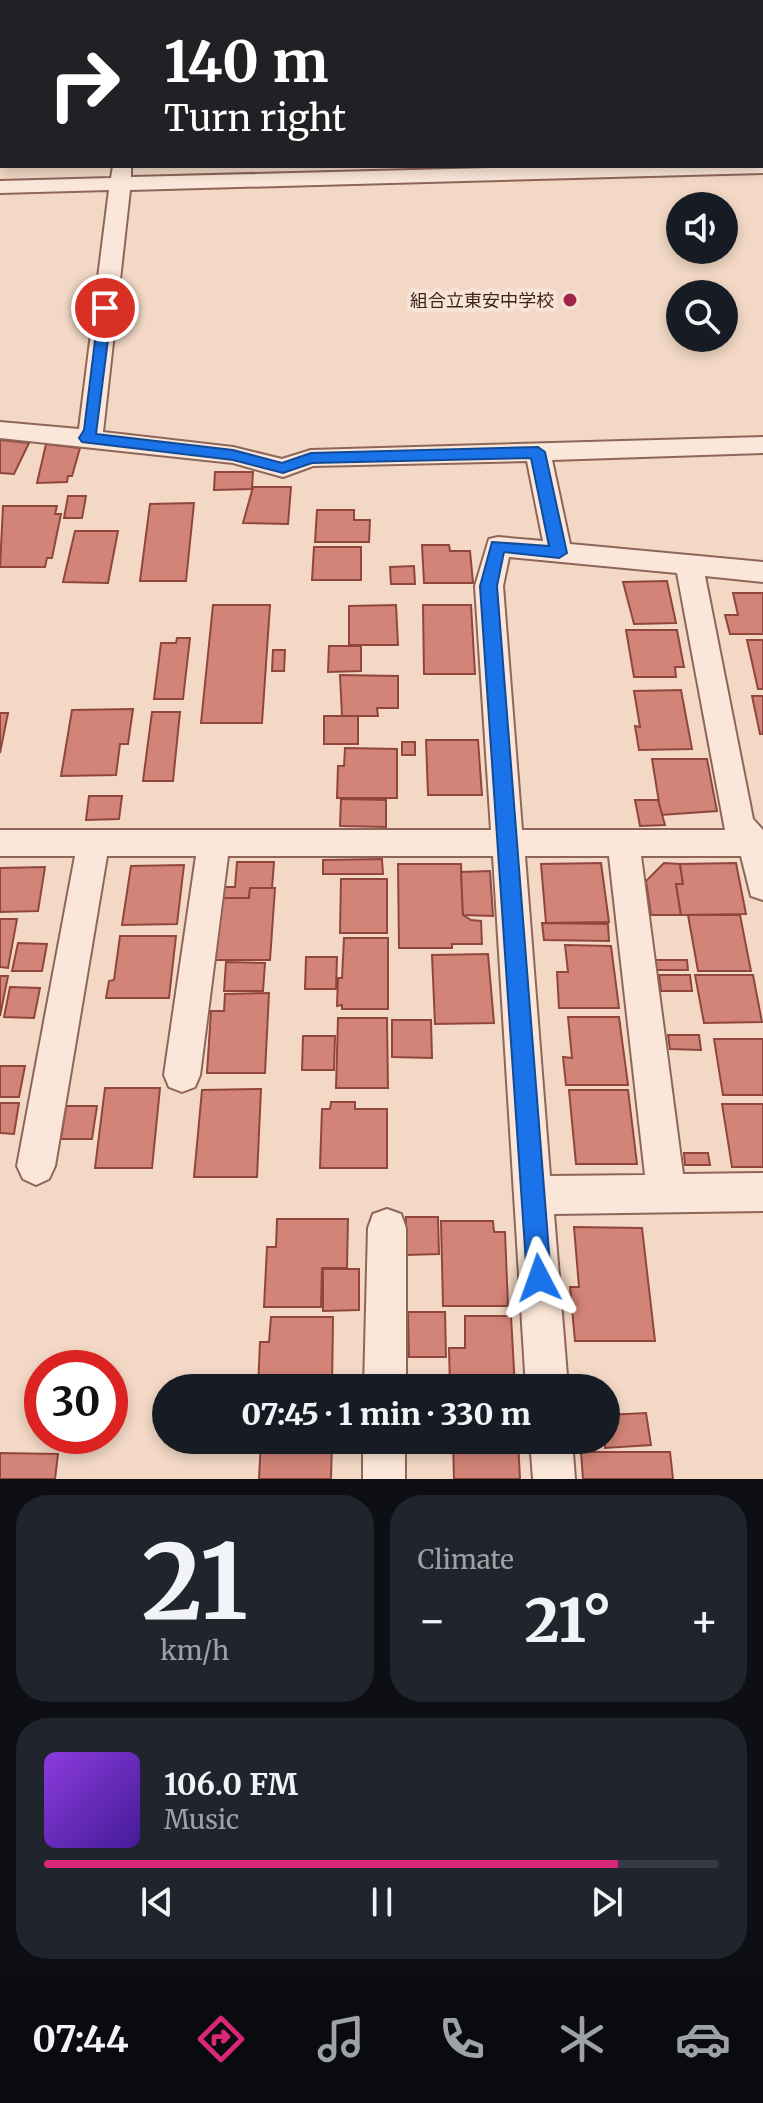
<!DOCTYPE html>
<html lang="en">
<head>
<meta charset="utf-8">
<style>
  body { margin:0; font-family:Merriweather,"Noto Sans JP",serif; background:#20242c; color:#f1f3f6; height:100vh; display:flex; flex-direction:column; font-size:30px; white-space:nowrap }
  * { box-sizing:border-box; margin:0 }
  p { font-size:26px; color:#9ea1a6 }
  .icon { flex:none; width:44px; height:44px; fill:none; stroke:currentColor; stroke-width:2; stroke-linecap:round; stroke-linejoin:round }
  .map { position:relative; height:1479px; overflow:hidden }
  .panel { display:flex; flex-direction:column; gap:16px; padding:16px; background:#0d0f14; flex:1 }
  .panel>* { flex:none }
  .guide { position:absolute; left:0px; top:0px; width:764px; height:168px; box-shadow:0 4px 12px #0003; background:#202124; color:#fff; overflow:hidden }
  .tools { position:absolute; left:666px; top:192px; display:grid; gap:16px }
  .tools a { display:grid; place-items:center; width:72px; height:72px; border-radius:50%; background:#171b24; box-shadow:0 4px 12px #0003; font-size:40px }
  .speed { position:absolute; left:24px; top:1350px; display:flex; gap:16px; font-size:40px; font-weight:700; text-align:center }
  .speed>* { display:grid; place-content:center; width:104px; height:104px; border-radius:50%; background:#171b24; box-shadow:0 4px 12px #0003; line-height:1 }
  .speed .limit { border:12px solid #d22; background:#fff; color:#111 }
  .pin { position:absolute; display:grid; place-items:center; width:68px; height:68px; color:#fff; margin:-34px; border:4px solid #fff; border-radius:50%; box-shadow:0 2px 8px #0007 }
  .me { position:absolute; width:88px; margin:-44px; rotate:356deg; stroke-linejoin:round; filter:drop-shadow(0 0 6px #0008) }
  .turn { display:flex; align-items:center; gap:28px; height:168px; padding:0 32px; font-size:36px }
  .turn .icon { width:104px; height:104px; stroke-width:2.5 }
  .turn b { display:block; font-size:56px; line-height:68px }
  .big { font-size:60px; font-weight:800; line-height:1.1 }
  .panel .tile { flex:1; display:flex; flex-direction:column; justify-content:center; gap:12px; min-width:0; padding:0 28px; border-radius:32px; background:#20242c }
  .panel .dial { align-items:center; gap:0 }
  .dial b { font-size:104px; line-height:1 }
  .song { display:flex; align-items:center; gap:24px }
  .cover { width:96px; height:96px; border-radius:12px; background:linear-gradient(135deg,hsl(270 70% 55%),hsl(260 70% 35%)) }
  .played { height:8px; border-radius:4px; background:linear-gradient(90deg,#db2777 85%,#363941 85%) }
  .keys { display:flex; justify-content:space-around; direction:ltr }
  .heat { display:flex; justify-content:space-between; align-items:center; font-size:44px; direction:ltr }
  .panel .tiles { flex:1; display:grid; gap:16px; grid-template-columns:1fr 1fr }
  .tile:last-child { grid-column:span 2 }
  .trip { position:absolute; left:152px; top:1374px; width:468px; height:80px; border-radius:40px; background:#171b24; box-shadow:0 4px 12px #0003; font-weight:800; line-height:80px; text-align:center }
  .menu { display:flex; height:128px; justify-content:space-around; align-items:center; background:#090b0e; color:#9ea1a6 }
  .menu .icon { width:56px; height:56px }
  .menu .active { color:#db2777 }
  .menu b { font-size:36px; color:#f1f3f6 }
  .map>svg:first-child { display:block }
  .building { fill:#d38478; stroke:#90463d; stroke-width:2 }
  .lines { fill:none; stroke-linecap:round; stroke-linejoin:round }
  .minor-casing { stroke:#8e6659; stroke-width:4 }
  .minor { fill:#fbe7d9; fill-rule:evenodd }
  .route { fill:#1a73e8; stroke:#114b97; stroke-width:2 }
  .poi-dot { fill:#a32448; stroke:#f8e4d5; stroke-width:3 }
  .labels { text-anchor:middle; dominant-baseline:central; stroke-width:8; stroke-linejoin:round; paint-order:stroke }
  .far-poi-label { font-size:18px; fill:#3d241e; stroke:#f8e4d5; text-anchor:end }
</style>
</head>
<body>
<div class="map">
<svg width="763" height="1479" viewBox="0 0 763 1479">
  <rect width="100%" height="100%" fill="#f2d8c5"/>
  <g class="building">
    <path d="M0,440L29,443L14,474L0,473Z"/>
    <path d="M46,444L80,448L72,476H68L67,482L37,483Z"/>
    <path d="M215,472H253L252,489L214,490Z"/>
    <path d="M253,487H291L288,524L243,523Z"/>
    <path d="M68,496H86L82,518H64Z"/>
    <path d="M194,503L186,581H140L150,504Z"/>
    <path d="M3,506H57L55,514H61L52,558H47L45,567H0Z"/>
    <path d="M317,510H354V520H370L369,542H315Z"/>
    <path d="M75,531H118L108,583L63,582Z"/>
    <path d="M422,545H449L450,551H470L473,583H424Z"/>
    <path d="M314,547H361V580H312Z"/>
    <path d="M414,566L415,584H391L390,567Z"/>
    <path d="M667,581L676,623L634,624L623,582Z"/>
    <path d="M733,593H763V634H730L725,615H738Z"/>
    <path d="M213,605H270L262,723H201Z"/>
    <path d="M396,605L398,645H349V606Z"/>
    <path d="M423,605H471L475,674H424Z"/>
    <path d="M626,630H677L684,667H675L676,677H634Z"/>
    <path d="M177,638H190L183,699H154L161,643H176Z"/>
    <path d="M747,640H763V689H758Z"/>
    <path d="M329,646H361V671L328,672Z"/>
    <path d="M273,650H285L284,671H272Z"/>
    <path d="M340,675L398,676V708H377L378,716H342Z"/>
    <path d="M681,690L692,749L639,750L635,726L640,727L634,691Z"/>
    <path d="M752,696H763V734H760Z"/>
    <path d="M133,709L128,744H120L116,775L61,776L72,710Z"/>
    <path d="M152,712H180L173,781H143Z"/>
    <path d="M0,713H8L0,753Z"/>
    <rect x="324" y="716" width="34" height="28"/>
    <path d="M426,740H478L482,795H428Z"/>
    <rect x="402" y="742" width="13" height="13"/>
    <path d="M345,748L397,749V798H337L338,766H344Z"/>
    <path d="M652,759H707L717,811L661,815Z"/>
    <path d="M89,796H122L119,819L86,820Z"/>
    <path d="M341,799L386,800V827L340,826Z"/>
    <path d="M635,800H658L665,825L640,826Z"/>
    <path d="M382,859L383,874H323V860Z"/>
    <path d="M237,862H274L272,888H250L249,898H221L222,887H235Z"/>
    <path d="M601,863L609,922L546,923L541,864Z"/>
    <path d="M664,863L680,864L683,884H676L681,915H651L646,881Z"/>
    <path d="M736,863L746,914L681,915L676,884H683L680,864Z"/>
    <path d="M398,864H461L463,915L471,920L481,921L482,944H452V948H399Z"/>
    <path d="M184,865L177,924L122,925L131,866Z"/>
    <path d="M45,867L38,911L0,912V868Z"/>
    <path d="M490,871L493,916L463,915L461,872Z"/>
    <path d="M341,879H387V933H340Z"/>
    <path d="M250,888H275L270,960H208L221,898H249Z"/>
    <path d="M688,915H740L751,971H698Z"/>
    <path d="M0,919H17L8,968L0,967Z"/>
    <path d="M542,923L608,924L609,941L544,940Z"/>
    <path d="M120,936H176L169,998H106L109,981L114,980Z"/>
    <path d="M344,938H388V1009H342V1005L337,1006L338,978H342Z"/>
    <path d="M18,943L47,944L42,971H12Z"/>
    <path d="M565,945L611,946L619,1008H559L557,972H568Z"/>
    <path d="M488,954L494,1023L435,1024L432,955Z"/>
    <path d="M306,957H337L336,989H305Z"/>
    <path d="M655,960H687L688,970H656Z"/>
    <path d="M226,962L265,963L263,991H224Z"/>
    <path d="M659,975H690L692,991H661Z"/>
    <path d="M695,975H753L762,1022L704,1023Z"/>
    <path d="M0,976H8L0,1016Z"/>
    <path d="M10,987L40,988L34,1018L4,1017Z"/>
    <path d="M269,993L265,1073H207L211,1011H224L225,994Z"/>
    <path d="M568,1017H619L628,1085H566L563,1057L572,1058Z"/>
    <path d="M338,1018H387L388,1088H336Z"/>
    <path d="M392,1020H431L432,1058L392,1057Z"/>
    <path d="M668,1035H699L701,1050L670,1049Z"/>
    <path d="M303,1036H335L334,1070H302Z"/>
    <path d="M714,1039H763V1095H723Z"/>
    <path d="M0,1066H25L19,1097H0Z"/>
    <path d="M105,1088H160L152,1168H95Z"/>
    <path d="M261,1089L257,1177H194L202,1090Z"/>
    <path d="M569,1090H628L637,1164H576Z"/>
    <path d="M331,1102H355V1109H387V1168H320L322,1109H330Z"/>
    <path d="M0,1103H19L14,1134L0,1133Z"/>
    <path d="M722,1104H763V1167H732Z"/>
    <path d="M66,1106H97L92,1139H61Z"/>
    <path d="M684,1153H708L710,1165H685Z"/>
    <path d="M406,1217H438L439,1254L406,1255Z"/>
    <path d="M277,1219H348L347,1268H322L321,1307H264L267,1247H276Z"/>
    <path d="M441,1221H493L494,1232H505L508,1306H443Z"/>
    <path d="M574,1227L642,1228L655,1341H575L570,1287H579Z"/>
    <path d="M323,1269H359V1310L323,1311Z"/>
    <path d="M408,1312H445L446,1357H409Z"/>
    <path d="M465,1316H511L515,1388H450L449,1348H465Z"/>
    <path d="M271,1317H333L332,1388H258L260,1342H269Z"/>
    <path d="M646,1413L651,1445L605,1448L606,1415Z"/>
    <path d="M261,1440H332L331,1479H259Z"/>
    <path d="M453,1440H518L520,1479H454Z"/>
    <path d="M581,1452H670L673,1479H583Z"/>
    <path d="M0,1453L58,1454L55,1479H0Z"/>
  </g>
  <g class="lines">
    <g class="minor-casing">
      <g id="minor">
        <rect x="135" y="0" width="18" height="2"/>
        <rect x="442" y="0" width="18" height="2"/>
        <path d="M751,0H763V7L762,2Z"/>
        <rect x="762" y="48" width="1" height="10"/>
        <path d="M763,161V173L130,190L103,432L233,447L282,459L311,450L763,437V453L552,460L570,544L763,562V582L705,576L753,819L763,830V900L751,896L741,856H641L683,1174L763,1173V1211L554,1214L568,1388H526L493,856H228L200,1075L195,1087L182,1092L169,1087L164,1075L196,856H107L55,1166L49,1179L36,1185L23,1179L17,1166L75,856H0V830H491L475,586L489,539L498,537L543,541L527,461L313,466L283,477L233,463L0,438V422L79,429L109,190L0,193V181L111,178L113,166H131V177L571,166H762ZM509,557L677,573L725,830H522L503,586ZM525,856H609L645,1175L550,1176Z"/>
        <path d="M387,1209L401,1214L406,1228V1388H364L368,1228L373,1214Z"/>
        <rect x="363" y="1440" width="42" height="39"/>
        <path d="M530,1440H572L575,1479H533Z"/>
      </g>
    </g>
    <use href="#minor" class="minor"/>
  </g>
  <path class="route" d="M105,304L112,308L96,434L233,450L282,463L311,453L538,447L545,452L567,553L559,558L504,552L497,586L551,1278L547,1286L539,1290L531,1286L527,1278L480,586L492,542L549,546L531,458L312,463L283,473L233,460L82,442L79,438L84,430L99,308Z"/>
  <circle class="poi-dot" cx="570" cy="300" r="8"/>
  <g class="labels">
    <g class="far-poi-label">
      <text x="554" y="300">組合立東安中学校</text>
    </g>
  </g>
</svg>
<div class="tools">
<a><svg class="icon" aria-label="sound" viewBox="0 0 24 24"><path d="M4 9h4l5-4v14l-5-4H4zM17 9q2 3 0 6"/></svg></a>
<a><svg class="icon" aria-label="search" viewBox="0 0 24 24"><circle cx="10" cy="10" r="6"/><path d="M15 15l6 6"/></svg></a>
</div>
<div class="speed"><div class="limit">30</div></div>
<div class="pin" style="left:105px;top:308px;background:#d93025"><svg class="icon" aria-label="arrive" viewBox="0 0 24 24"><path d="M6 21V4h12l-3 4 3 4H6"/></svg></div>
<svg class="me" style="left:539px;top:1278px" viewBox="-20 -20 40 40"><path d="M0-17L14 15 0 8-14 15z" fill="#1a73e8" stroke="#fff" stroke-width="4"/></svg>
<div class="trip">07:45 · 1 min · 330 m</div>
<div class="guide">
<div class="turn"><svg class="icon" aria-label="right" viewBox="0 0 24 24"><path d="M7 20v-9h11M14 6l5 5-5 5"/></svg><div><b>140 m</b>Turn right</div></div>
</div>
</div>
<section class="panel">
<div class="tiles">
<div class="tile dial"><b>21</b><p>km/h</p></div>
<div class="tile"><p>Climate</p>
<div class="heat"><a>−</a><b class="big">21°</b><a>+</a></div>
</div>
<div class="tile">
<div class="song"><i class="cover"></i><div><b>106.0 FM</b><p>Music</p></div></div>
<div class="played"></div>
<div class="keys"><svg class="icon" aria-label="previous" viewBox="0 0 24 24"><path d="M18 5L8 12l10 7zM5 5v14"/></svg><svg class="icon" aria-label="pause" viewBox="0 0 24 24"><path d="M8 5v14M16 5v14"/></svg><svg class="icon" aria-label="next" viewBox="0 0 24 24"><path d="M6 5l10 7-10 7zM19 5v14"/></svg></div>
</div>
</div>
</section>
<nav class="menu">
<b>07:44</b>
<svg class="icon active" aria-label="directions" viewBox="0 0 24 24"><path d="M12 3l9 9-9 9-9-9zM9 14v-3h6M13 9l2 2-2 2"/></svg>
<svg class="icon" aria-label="music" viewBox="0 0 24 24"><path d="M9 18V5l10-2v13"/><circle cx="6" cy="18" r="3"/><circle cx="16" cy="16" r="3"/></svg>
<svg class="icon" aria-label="phone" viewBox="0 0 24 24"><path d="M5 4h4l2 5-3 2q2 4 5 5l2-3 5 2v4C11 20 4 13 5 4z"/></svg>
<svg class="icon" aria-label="climate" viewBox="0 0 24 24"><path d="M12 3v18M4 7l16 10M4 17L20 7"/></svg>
<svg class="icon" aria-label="car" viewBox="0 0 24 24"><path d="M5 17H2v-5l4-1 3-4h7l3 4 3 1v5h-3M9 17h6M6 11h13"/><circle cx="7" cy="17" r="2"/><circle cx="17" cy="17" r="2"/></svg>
</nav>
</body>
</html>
